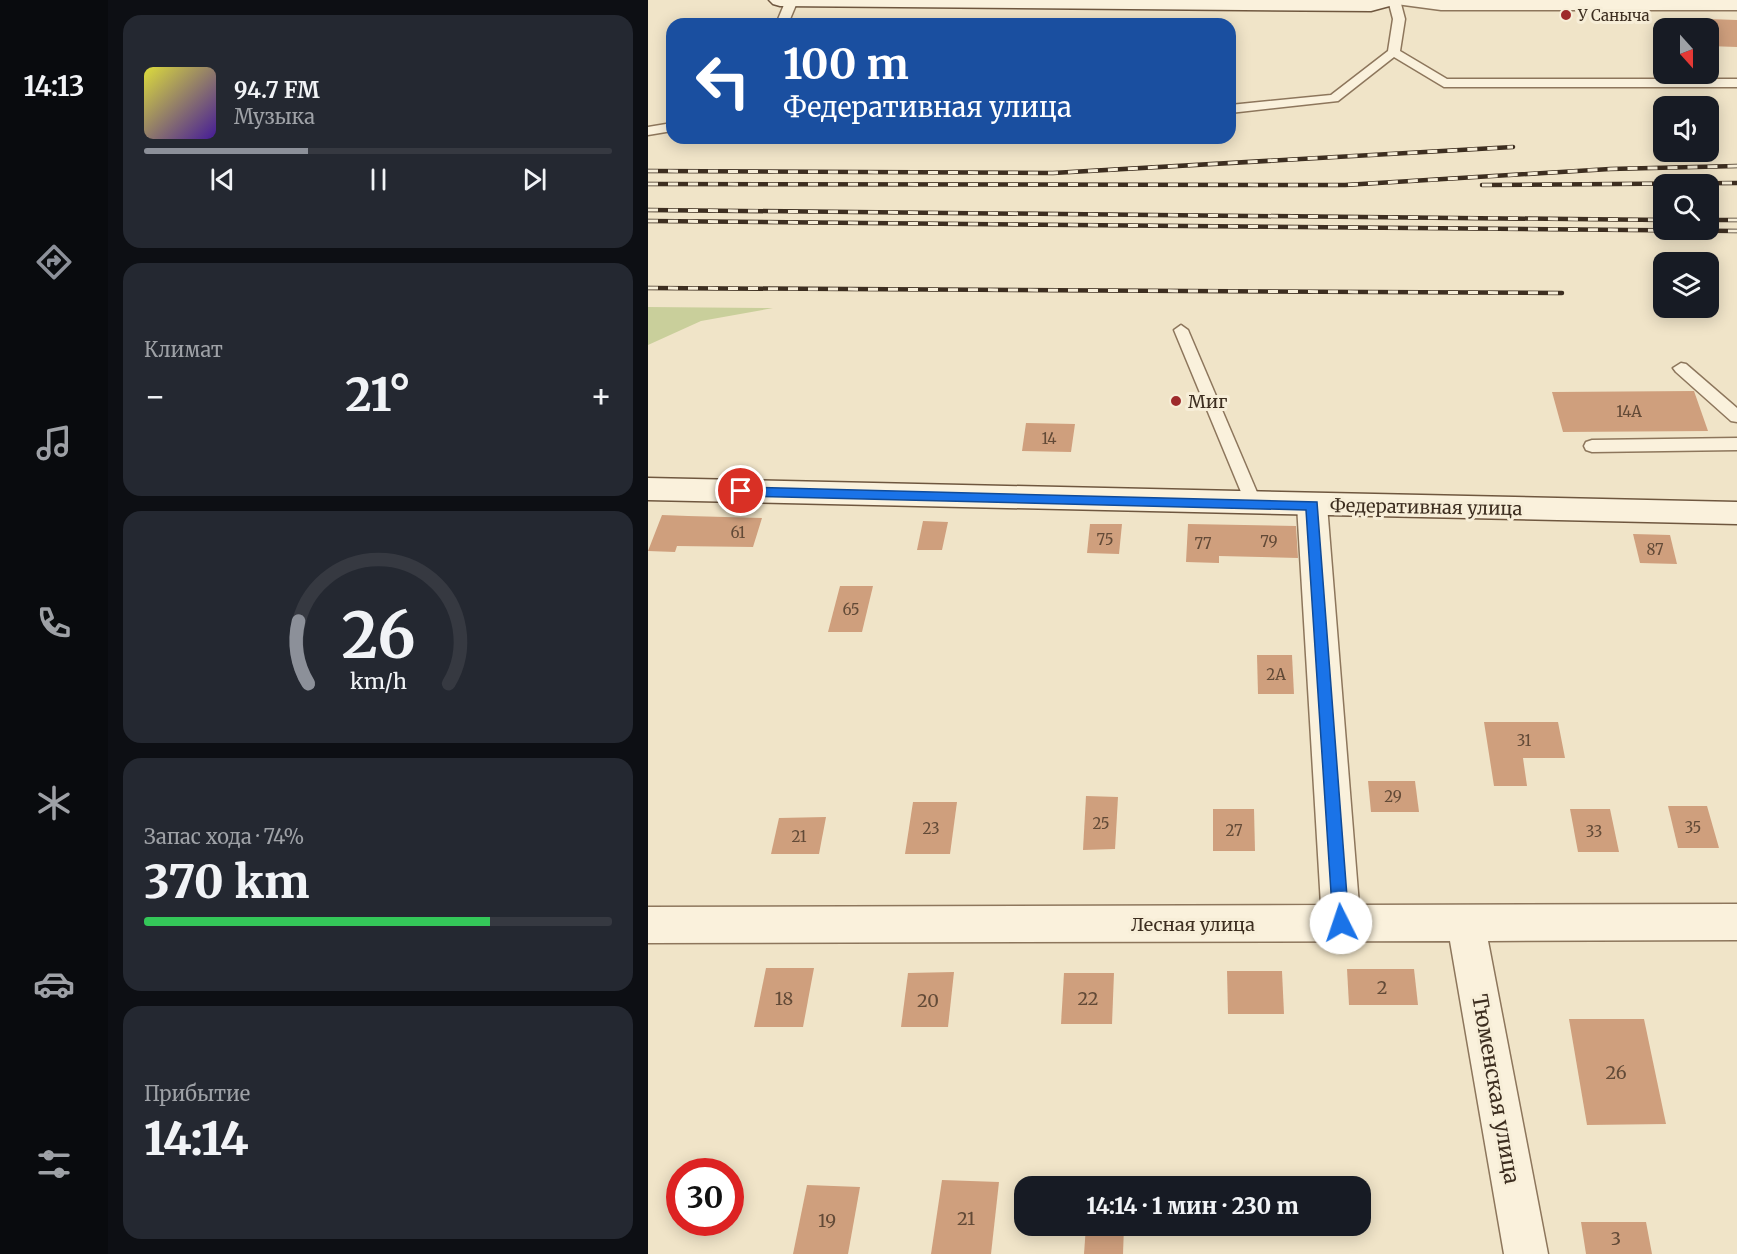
<!DOCTYPE html>
<html lang="ru">
<head>
<meta charset="utf-8">
<style>
  body { margin:0; font-family:Merriweather,serif; background:#242831; color:#f1f3f6; height:100vh; display:flex; flex-direction:column; font-size:22px; white-space:nowrap }
  * { box-sizing:border-box; margin:0 }
  p { font-size:20px; color:#9ea1a6 }
  .icon { flex:none; width:33px; height:33px; fill:none; stroke:currentColor; stroke-width:2; stroke-linecap:round; stroke-linejoin:round }
  .map { position:relative; flex:1; overflow:hidden }
  .side { display:flex; flex-direction:column; gap:15px; padding:15px; background:#0d0f14; width:540px }
  .side>* { flex:none }
  .hud { position:absolute; left:18px; top:18px; width:570px; height:126px; border-radius:18px; box-shadow:0 3px 15px #0003; background:#1a4fa0; color:#fff; overflow:hidden }
  .needle { width:39px; rotate:159deg }
  .controls { position:absolute; left:1005px; top:18px; display:grid; gap:12px }
  .controls a { display:grid; place-items:center; width:66px; height:66px; border-radius:12px; background:#171b24; box-shadow:0 3px 15px #0003; font-size:30px }
  .speed { position:absolute; left:18px; top:1158px; display:flex; gap:12px; font-size:30px; font-weight:700; text-align:center }
  .speed>* { display:grid; place-content:center; width:78px; height:78px; border-radius:50%; background:#171b24; box-shadow:0 3px 15px #0003; line-height:1 }
  .speed .limit { border:9px solid #d22; background:#fff; color:#111 }
  .pin { position:absolute; display:grid; place-items:center; width:51px; height:51px; color:#fff; margin:-26px; border:3px solid #fff; border-radius:50%; box-shadow:0 2px 6px #0007 }
  .me { position:absolute; width:66px; margin:-33px; rotate:356deg; stroke-linejoin:round; filter:drop-shadow(0 0 4px #0008) }
  .turn { display:flex; align-items:center; gap:21px; height:126px; padding:0 18px; font-size:27px }
  .turn .icon { width:78px; height:78px; stroke-width:2.5 }
  .turn b { display:block; font-size:42px; line-height:51px }
  .big { font-size:45px; font-weight:800; line-height:1.1 }
  .side .tile { flex:1; display:flex; flex-direction:column; justify-content:center; gap:9px; min-width:0; padding:0 21px; border-radius:18px; background:#242831 }
  .side .dial { align-items:center; gap:0 }
  .dial svg { height:156px; overflow:visible; fill:none; stroke:#363941; stroke-width:7; stroke-linecap:round; text-anchor:middle }
  .dial text { fill:#f1f3f6; stroke:none }
  .song { display:flex; align-items:center; gap:18px }
  .cover { width:72px; height:72px; border-radius:9px; background:linear-gradient(135deg,hsl(60 70% 55%),hsl(260 70% 35%)) }
  .played { height:6px; border-radius:3px; background:linear-gradient(90deg,#8c9099 35%,#363941 35%) }
  .keys { display:flex; justify-content:space-around; direction:ltr }
  .heat { display:flex; justify-content:space-between; align-items:center; font-size:33px; direction:ltr }
  .charge { height:9px; border-radius:4px; background:linear-gradient(90deg,#34c759 74%,#363941 0) }
  .trip { position:absolute; left:366px; top:1176px; width:357px; height:60px; border-radius:18px; background:#171b24; box-shadow:0 3px 15px #0003; font-weight:800; line-height:60px; text-align:center }
  main { display:flex; flex:1; min-height:0 }
  .tab-bar { display:flex; flex-direction:column; width:108px; justify-content:space-around; align-items:center; background:#090b0e; color:#9ea1a6 }
  .tab-bar .icon { width:42px; height:42px }
  .tab-bar .selected { color:#8c9099 }
  .tab-bar b { font-size:27px; color:#f1f3f6 }
  .map>svg:first-child { display:block }
  .green { fill:#c9cf9b }
  .building { fill:#cf9f7d }
  .lines { fill:none; stroke-linecap:round; stroke-linejoin:round }
  .lane-casing { stroke:#8d765c; stroke-width:3 }
  .street-casing { stroke:#8d765c; stroke-width:3 }
  .secondary-casing { stroke:#6f573f; stroke-width:3 }
  .lane { fill:#faf1dc; fill-rule:evenodd }
  .street { fill:#faf1dc; fill-rule:evenodd }
  .secondary { fill:#faf1dc; fill-rule:evenodd }
  .rail-casing { stroke:#3d2e20; stroke-width:4.5 }
  .rail { stroke:#f7eed8; stroke-width:3; stroke-dasharray:10; stroke-linecap:butt }
  .route { fill:#1a73e8; stroke:#114b97; stroke-width:1.5 }
  .poi-dot { fill:#9e2a2b; stroke:#f7eed8; stroke-width:2 }
  .labels { text-anchor:middle; dominant-baseline:central; stroke-width:6; stroke-linejoin:round; paint-order:stroke }
  .far-poi-label { font-size:15px; fill:#3d2e20; stroke:#f7eed8; text-anchor:start }
  .number-label { font-size:15px; fill:#624a37 }
  .poi-label { font-size:18px; fill:#3d2e20; stroke:#f7eed8; text-anchor:start }
  .street-label { font-size:18px; fill:#3d2e20; stroke:#f7eed8 }
  .near-number-label { font-size:18px; fill:#624a37 }
  .near-street-label { font-size:21px; fill:#3d2e20; stroke:#f7eed8 }
</style>
</head>
<body>
<main>
<nav class="tab-bar">
<b>14:13</b>
<svg class="icon selected" aria-label="directions" viewBox="0 0 24 24"><path d="M12 3l9 9-9 9-9-9zM9 14v-3h6M13 9l2 2-2 2"/></svg>
<svg class="icon" aria-label="music" viewBox="0 0 24 24"><path d="M9 18V5l10-2v13"/><circle cx="6" cy="18" r="3"/><circle cx="16" cy="16" r="3"/></svg>
<svg class="icon" aria-label="phone" viewBox="0 0 24 24"><path d="M5 4h4l2 5-3 2q2 4 5 5l2-3 5 2v4C11 20 4 13 5 4z"/></svg>
<svg class="icon" aria-label="climate" viewBox="0 0 24 24"><path d="M12 3v18M4 7l16 10M4 17L20 7"/></svg>
<svg class="icon" aria-label="car" viewBox="0 0 24 24"><path d="M5 17H2v-5l4-1 3-4h7l3 4 3 1v5h-3M9 17h6M6 11h13"/><circle cx="7" cy="17" r="2"/><circle cx="17" cy="17" r="2"/></svg>
<svg class="icon" aria-label="filters" viewBox="0 0 24 24"><path d="M4 7h16M4 17h16"/><circle cx="9" cy="7" r="2"/><circle cx="15" cy="17" r="2"/></svg>
</nav>
<section class="side">
<div class="tile">
<div class="song"><i class="cover"></i><div><b>94.7 FM</b><p>Музыка</p></div></div>
<div class="played"></div>
<div class="keys"><svg class="icon" aria-label="previous" viewBox="0 0 24 24"><path d="M18 5L8 12l10 7zM5 5v14"/></svg><svg class="icon" aria-label="pause" viewBox="0 0 24 24"><path d="M8 5v14M16 5v14"/></svg><svg class="icon" aria-label="next" viewBox="0 0 24 24"><path d="M6 5l10 7-10 7zM19 5v14"/></svg></div>
</div>
<div class="tile"><p>Климат</p>
<div class="heat"><a>−</a><b class="big">21°</b><a>+</a></div>
</div>
<div class="tile dial"><svg viewBox="0 0 100 80">
<path d="M14 69A42 42 0 1 1 86 69"/>
<path d="M14 69A42 42 0 0 1 9 37" stroke="#8c9099"/>
<text x="50" y="56" font-size="32" font-weight="700">26</text>
<text x="50" y="72" font-size="11">km/h</text>
</svg></div>
<div class="tile"><p>Запас хода · 74%</p><b class="big">370 km</b><div class="charge"></div></div>
<div class="tile"><p>Прибытие</p><b class="big">14:14</b></div>
</section>
<div class="map">
<svg width="1089" height="1254" viewBox="0 0 1089 1254">
  <rect width="100%" height="100%" fill="#f0e4c8"/>
  <path class="green" d="M0,307L125,308L53,321L0,345Z"/>
  <g class="building">
    <path d="M1060,19L1089,20V47L1060,46Z"/>
    <path d="M1046,391L1060,431L915,432L904,392Z"/>
    <path d="M378,423L427,424L423,452L374,451Z"/>
    <path d="M14,515L40,516L114,518L105,547L29,546L27,552L0,551Z"/>
    <path d="M275,521L300,522L294,550H269Z"/>
    <path d="M442,524H474L471,554L439,553Z"/>
    <path d="M540,524L648,526L650,558L571,556V563L538,562Z"/>
    <path d="M985,534L1022,535L1029,564L992,563Z"/>
    <path d="M192,586H225L214,632H180Z"/>
    <path d="M609,655H644L646,694H610Z"/>
    <path d="M836,722H910L917,758H875L879,786H846Z"/>
    <path d="M720,781H767L771,812H723Z"/>
    <path d="M438,796L470,797L467,849L435,850Z"/>
    <path d="M265,802H309L302,854H257Z"/>
    <path d="M1020,806H1059L1071,848H1030Z"/>
    <path d="M565,809H606L607,851H565Z"/>
    <path d="M922,809H962L971,852H930Z"/>
    <path d="M178,817L171,854H123L131,818Z"/>
    <path d="M118,968H166L155,1027H106Z"/>
    <path d="M699,969H766L770,1005H701Z"/>
    <path d="M579,971H634L636,1014H580Z"/>
    <path d="M306,972L300,1027H253L260,973Z"/>
    <path d="M416,973H466L464,1024H413Z"/>
    <path d="M921,1019H996L1018,1124L939,1125Z"/>
    <path d="M294,1180L351,1182L343,1254H283Z"/>
    <path d="M159,1185L212,1187L200,1254H145Z"/>
    <path d="M933,1222H998L1004,1254H938Z"/>
    <path d="M438,1226H476L475,1254H436Z"/>
  </g>
  <g class="lines">
    <g class="lane-casing">
      <g id="lane">
        <path d="M138,0H150L140,24H128Z"/>
        <path d="M740,0H752L757,19L752,51L799,79H1089V87H796L746,57L690,101L582,113V105L683,95L740,51L745,19Z"/>
        <path d="M24,123V131L0,135V127Z"/>
        <path d="M533,325L540,330L614,504L612,508H600L598,504L526,330Z"/>
        <path d="M1033,363L1038,364L1089,408V422L1083,421L1028,372L1025,368Z"/>
        <path d="M1089,438V450L944,452L938,450L936,446L938,442L944,440Z"/>
      </g>
    </g>
    <g class="street-casing">
      <g id="street">
        <path d="M744,0H1089V10H793L748,4Z"/>
        <path d="M664,494L675,497L679,505L711,905L1089,904V940L840,941L900,1254H856L802,941L0,943V907L673,905L649,505L653,497Z"/>
      </g>
    </g>
    <g class="secondary-casing">
      <g id="secondary">
        <path d="M121,0H753L749,4L723,11L132,6L125,4Z"/>
        <path d="M0,478L1089,502V524L0,500Z"/>
      </g>
    </g>
    <use href="#lane" class="lane"/>
    <use href="#street" class="street"/>
    <use href="#secondary" class="secondary"/>
    <g class="rail-casing">
      <g id="rail">
        <path d="M0,171L405,173L865,147"/>
        <path d="M0,184L697,185L962,169L1089,166"/>
        <path d="M834,185L1089,183"/>
        <path d="M0,210L1016,220"/>
        <path d="M1060,220H1089"/>
        <path d="M0,221L1089,231"/>
        <path d="M0,288L914,293"/>
      </g>
    </g>
    <use href="#rail" class="rail"/>
  </g>
  <path class="route" d="M93,487L669,502L701,923L699,929L693,931L687,929L685,923L658,510L93,496L87,491Z"/>
  <g class="poi-dot">
    <circle cx="918" cy="15" r="6"/>
    <circle cx="528" cy="401" r="6"/>
  </g>
  <g class="labels">
    <g class="far-poi-label">
      <text x="930" y="15">У Саныча</text>
    </g>
    <g class="number-label">
      <text x="981" y="411">14А</text>
      <text x="401" y="438">14</text>
      <text x="90" y="532">61</text>
      <text x="457" y="539">75</text>
      <text x="621" y="541">79</text>
      <text x="555" y="543">77</text>
      <text x="1007" y="549">87</text>
      <text x="203" y="609">65</text>
      <text x="628" y="674">2А</text>
      <text x="876" y="740">31</text>
      <text x="745" y="796">29</text>
      <text x="453" y="823">25</text>
      <text x="1045" y="827">35</text>
      <text x="283" y="828">23</text>
      <text x="586" y="830">27</text>
      <text x="946" y="831">33</text>
      <text x="151" y="836">21</text>
    </g>
    <g class="poi-label">
      <text x="540" y="401">Миг</text>
    </g>
    <g class="street-label">
      <text transform="translate(778 507) rotate(1)">Федеративная улица</text>
      <text x="545" y="924">Лесная улица</text>
    </g>
    <g class="near-number-label">
      <text x="734" y="987">2</text>
      <text x="136" y="998">18</text>
      <text x="440" y="998">22</text>
      <text x="280" y="1000">20</text>
      <text x="968" y="1072">26</text>
      <text x="318" y="1218">21</text>
      <text x="179" y="1220">19</text>
      <text x="968" y="1238">3</text>
    </g>
    <g class="near-street-label">
      <text transform="translate(848 1089) rotate(80)">Тюменская улица</text>
    </g>
  </g>
</svg>
<div class="controls">
<a><svg class="needle" viewBox="-14 -14 28 28"><path d="M0-13l5 13h-10z" fill="#e53935"/><path d="M0 13l5-13h-10z" fill="#9ea1a6"/></svg></a>
<a><svg class="icon" aria-label="sound" viewBox="0 0 24 24"><path d="M4 9h4l5-4v14l-5-4H4zM17 9q2 3 0 6"/></svg></a>
<a><svg class="icon" aria-label="search" viewBox="0 0 24 24"><circle cx="10" cy="10" r="6"/><path d="M15 15l6 6"/></svg></a>
<a><svg class="icon" aria-label="layers" viewBox="0 0 24 24"><path d="M12 4l9 5-9 5-9-5zM3 14l9 5 9-5"/></svg></a>
</div>
<div class="speed"><div class="limit">30</div></div>
<div class="pin" style="left:93px;top:491px;background:#d93025"><svg class="icon" aria-label="arrive" viewBox="0 0 24 24"><path d="M6 21V4h12l-3 4 3 4H6"/></svg></div>
<svg class="me" style="left:693px;top:923px" viewBox="-20 -20 40 40"><circle r="19" fill="#fff"/><path d="M0-13L10 11 0 6-10 11z" fill="#1a73e8"/></svg>
<div class="trip">14:14 · 1 мин · 230 m</div>
<div class="hud">
<div class="turn"><svg class="icon" aria-label="left" viewBox="0 0 24 24"><path d="M17 20v-9H6M10 6l-5 5 5 5"/></svg><div><b>100 m</b>Федеративная улица</div></div>
</div>
</div>
</main>
</body>
</html>
